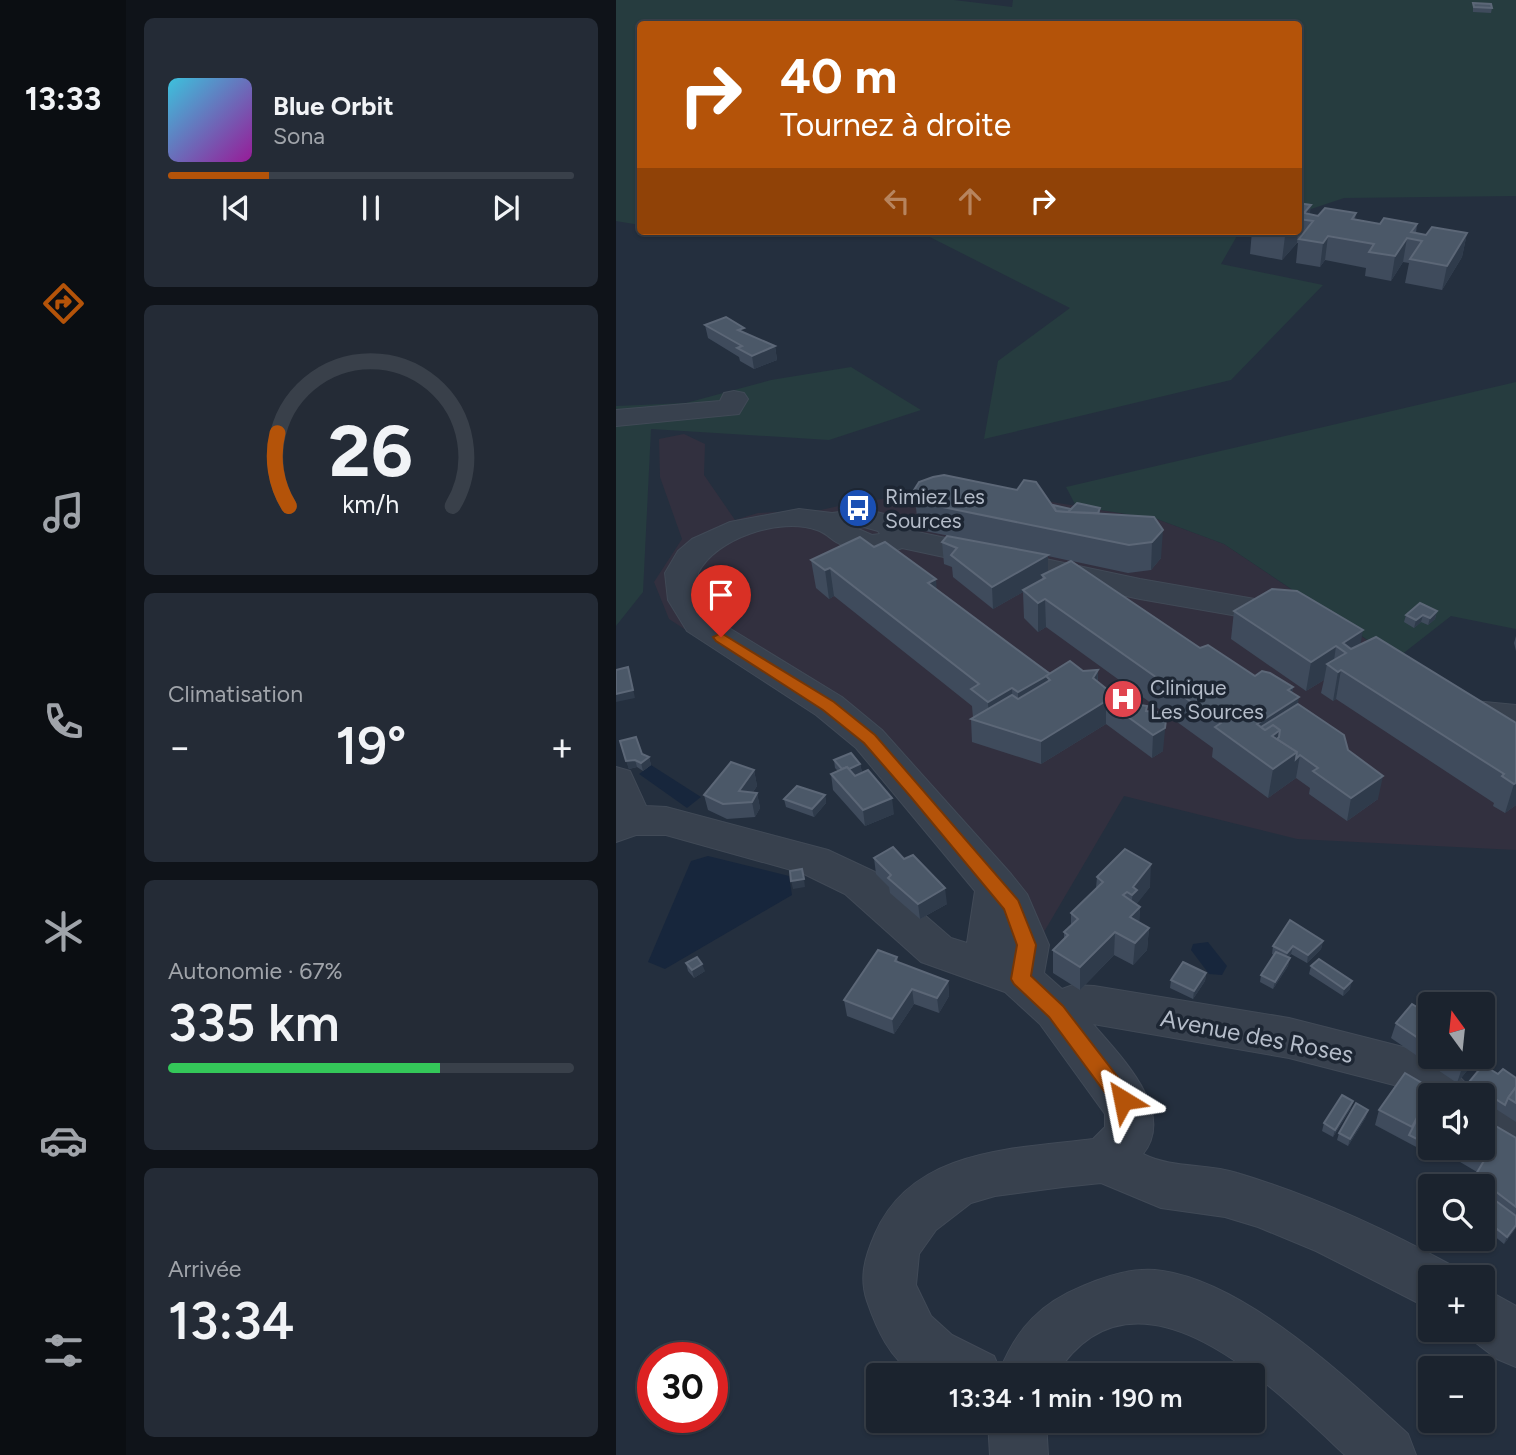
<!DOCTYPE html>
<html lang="fr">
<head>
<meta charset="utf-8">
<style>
  body { margin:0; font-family:Figtree,sans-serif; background:#242b36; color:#f1f3f6; height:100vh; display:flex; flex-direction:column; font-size:26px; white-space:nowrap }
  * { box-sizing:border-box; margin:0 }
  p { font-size:23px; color:#a0a4aa }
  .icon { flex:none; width:38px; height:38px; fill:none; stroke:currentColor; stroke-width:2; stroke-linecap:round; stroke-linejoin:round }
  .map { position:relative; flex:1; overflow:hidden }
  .side { display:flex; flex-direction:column; gap:18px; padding:18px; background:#0f1319; width:490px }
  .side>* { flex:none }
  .hud { position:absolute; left:21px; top:21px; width:665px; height:214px; border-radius:7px; box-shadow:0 2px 5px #0004,0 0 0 2px #39404a; background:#b45309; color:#fff; overflow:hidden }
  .needle { width:46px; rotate:345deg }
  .fabs { position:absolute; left:802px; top:992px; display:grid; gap:14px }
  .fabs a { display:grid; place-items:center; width:77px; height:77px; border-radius:7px; background:#1b232e; box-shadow:0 2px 5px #0004,0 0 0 2px #39404a; font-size:35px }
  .speed { position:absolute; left:21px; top:1342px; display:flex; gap:14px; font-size:35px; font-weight:700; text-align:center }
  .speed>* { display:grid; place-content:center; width:91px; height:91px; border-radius:50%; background:#1b232e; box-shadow:0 2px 5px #0004,0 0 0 2px #39404a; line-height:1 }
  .speed .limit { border:10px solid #d22; background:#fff; color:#111 }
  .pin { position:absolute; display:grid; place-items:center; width:60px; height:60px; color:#fff; margin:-72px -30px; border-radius:50% 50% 50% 0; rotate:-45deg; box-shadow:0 0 7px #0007 }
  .pin .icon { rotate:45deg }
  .me { position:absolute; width:77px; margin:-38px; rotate:325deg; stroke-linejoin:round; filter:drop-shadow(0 0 5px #0008) }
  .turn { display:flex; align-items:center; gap:24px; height:147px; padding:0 28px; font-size:32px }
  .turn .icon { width:91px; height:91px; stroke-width:2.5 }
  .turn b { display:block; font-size:49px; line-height:60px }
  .lanes { display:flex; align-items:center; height:66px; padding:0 28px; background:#0003; justify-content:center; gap:35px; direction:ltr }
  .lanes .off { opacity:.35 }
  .big { font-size:52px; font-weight:600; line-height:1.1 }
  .side .card { flex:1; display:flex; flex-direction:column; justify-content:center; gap:10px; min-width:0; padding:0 24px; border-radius:10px; background:#242b36 }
  .side .dial { align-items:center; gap:0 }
  .dial svg { height:182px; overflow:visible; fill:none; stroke:#39404a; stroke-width:7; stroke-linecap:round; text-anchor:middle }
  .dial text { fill:#f1f3f6; stroke:none }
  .song { display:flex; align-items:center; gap:21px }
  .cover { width:84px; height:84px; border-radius:10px; background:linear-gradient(135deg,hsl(190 70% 55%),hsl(300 70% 35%)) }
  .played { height:7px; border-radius:4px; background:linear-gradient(90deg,#b45309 25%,#39404a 25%) }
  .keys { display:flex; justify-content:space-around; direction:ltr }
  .heat { display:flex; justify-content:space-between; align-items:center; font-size:38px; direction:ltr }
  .charge { height:10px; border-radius:5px; background:linear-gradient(90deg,#34c759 67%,#39404a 0) }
  .trip { position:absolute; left:250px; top:1363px; width:399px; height:70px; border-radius:7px; background:#1b232e; box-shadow:0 2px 5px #0004,0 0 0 2px #39404a; font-weight:600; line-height:70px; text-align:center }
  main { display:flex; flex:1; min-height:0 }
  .dock { display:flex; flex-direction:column; width:126px; justify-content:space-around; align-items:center; background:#0b0e12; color:#a0a4aa }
  .dock .icon { width:49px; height:49px }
  .dock .on { color:#b45309 }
  .dock b { font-size:32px; color:#f1f3f6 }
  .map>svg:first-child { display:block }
  .medical { fill:#32303f }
  .green { fill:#263c3f }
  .water { fill:#17263c }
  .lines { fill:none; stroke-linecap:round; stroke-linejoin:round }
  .minor-casing { stroke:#414a57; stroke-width:2 }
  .minor { fill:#38414e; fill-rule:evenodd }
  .wall { fill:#3f4b5c; fill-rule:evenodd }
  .shaded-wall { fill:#2f3b4b }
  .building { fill:#4b5868; stroke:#5c6777; stroke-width:2 }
  .route { fill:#b45309; stroke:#753606; stroke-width:2 }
  .labels { text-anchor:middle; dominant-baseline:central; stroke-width:7; stroke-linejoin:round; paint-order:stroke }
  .poi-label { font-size:21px; fill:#b4bcc9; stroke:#1d2633; text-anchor:start }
  .near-street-label { font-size:24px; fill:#b4bcc9; stroke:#1d2633 }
</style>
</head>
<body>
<main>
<nav class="dock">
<b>13:33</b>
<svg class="icon on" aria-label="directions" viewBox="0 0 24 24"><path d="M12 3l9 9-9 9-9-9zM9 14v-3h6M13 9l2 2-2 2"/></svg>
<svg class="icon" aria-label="music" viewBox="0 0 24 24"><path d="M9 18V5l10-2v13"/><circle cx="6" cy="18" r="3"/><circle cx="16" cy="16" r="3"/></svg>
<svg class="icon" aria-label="phone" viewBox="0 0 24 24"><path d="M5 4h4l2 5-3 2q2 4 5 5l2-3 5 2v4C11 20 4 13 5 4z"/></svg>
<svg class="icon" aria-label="climate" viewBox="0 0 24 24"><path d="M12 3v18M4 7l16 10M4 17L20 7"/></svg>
<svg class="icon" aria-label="car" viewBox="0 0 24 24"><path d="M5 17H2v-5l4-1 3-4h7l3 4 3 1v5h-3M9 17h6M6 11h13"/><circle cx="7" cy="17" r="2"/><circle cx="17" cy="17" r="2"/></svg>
<svg class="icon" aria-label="filters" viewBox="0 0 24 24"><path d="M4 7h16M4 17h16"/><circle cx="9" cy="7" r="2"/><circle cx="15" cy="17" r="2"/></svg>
</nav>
<section class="side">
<div class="card">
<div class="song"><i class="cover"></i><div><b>Blue Orbit</b><p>Sona</p></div></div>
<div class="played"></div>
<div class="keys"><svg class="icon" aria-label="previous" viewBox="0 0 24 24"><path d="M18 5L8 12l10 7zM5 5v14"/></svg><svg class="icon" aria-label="pause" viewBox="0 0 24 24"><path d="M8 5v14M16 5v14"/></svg><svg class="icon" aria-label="next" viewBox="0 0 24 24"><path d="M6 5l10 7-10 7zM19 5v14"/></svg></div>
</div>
<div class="card dial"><svg viewBox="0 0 100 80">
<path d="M14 69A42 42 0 1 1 86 69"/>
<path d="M14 69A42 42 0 0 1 9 37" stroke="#b45309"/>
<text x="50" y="56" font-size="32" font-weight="700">26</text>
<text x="50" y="72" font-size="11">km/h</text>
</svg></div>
<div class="card"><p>Climatisation</p>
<div class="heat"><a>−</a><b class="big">19°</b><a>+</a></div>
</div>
<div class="card"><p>Autonomie · 67%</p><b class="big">335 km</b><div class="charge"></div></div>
<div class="card"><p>Arrivée</p><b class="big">13:34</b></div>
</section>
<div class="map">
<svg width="900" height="1455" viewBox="0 0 900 1455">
  <rect width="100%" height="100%" fill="#242f3e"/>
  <path class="medical" d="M68,434L89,444L88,475L119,520L142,513L205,510L240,502L356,489L541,519L608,544L900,740V850L681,839L508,796L425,937L367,901L235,738L53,619L38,582L66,539L44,477L43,439Z"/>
  <g class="green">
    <path d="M0,0H338L396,7L397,0H900V196L728,198L683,213L682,24H24V225L0,221Z"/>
    <path d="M302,231H632L622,234L605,264L707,285L615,380L368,439L382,361L454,308Z"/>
    <path d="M235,367L305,410L213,440L35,429L27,592L0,626V406L70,403L155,380Z"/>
    <path d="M900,382V629L835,616L780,659L608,544L541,519L460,506L450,487Z"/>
  </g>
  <g class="water">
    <path d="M35,765L85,797L71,808L23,774Z"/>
    <path d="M92,856L173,876L176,895L49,969L32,962L75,861Z"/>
    <path d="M592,942L611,966L606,975L593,974L575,950L577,944Z"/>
  </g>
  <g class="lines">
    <g class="minor-casing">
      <g id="minor">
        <path d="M118,391L128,393L132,399L123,414L0,426V410L104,401L108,393Z"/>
        <path d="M183,509L216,513L248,509L285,518L292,530L524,579L673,605L685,608L690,615L685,622L673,625L524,599L286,548C264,558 240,554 220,542C214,538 208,532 201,530C164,517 100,538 82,573L83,596L95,617L226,697L266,730L395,874L411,894L433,945L428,973L446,989L457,985L478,986L673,1018L791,1048C816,1057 846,1071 858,1096H814V1109L778,1085L673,1058L477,1024C503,1055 561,1111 527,1154C557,1169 590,1163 621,1173C695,1195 765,1227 833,1264L838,1278H814V1309L700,1251L642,1227L609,1217L545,1208L485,1183L447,1187L379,1196L355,1203L320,1230L303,1254L300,1285L315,1316L336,1335L378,1356L384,1370C401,1328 425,1303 467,1286C490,1276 514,1268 539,1270C626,1278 729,1377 792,1434L800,1455H729C660,1390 520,1246 439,1376H300C273,1357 261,1330 251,1301C243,1277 249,1257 259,1234C296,1148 398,1149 477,1139L489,1127V1114L424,1024L389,992L305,962L229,894L186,873L50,835H20L0,842V767L14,771L30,806L50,807L212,850L259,872L335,938L351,943L359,891L240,748L200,715L71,631L52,600L49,573L62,551L76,539L114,522ZM248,527L262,531L264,534L256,535L240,528Z"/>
        <path d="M840,694L858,701L900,705V729C874,727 837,730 822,706L827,697Z"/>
        <path d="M866,1094L900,1111V1160L866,1143V1096H863Z"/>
        <path d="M866,1287L900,1306V1367L881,1359L847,1333L846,1330H866Z"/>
        <path d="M372,1421H430L432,1455H374Z"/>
      </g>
    </g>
    <use href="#minor" class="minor"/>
  </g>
  <g class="wall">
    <path d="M857,3L876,8L875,13L857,12Z"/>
    <path d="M682,203L694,214L702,216L740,213L739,219L764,224H801L800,233L810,235L851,233L846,257L826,290L789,283L793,263L787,262L775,281L749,276L750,268L709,260L704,267L680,263L682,243H681L666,260L634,254L636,231H682Z"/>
    <path d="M89,325L129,333L159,346L161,360L138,369L124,361L123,357L92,338Z"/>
    <path d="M298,490L437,505L455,509L484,508V514L538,517L545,558L535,570L512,573L456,561L584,648L639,676L677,687L676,692L682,704L732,750L762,799L731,821L693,794L694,788L680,778L652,798L596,757L597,748L430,627L422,632L408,618L407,592L377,609L337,577L336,567L328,564L326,542L368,543L309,531L302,526ZM432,556L455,561L432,572Z"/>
    <path d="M258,547L434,673L482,670V682L492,690L512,691V697L520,704L540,719L547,751L536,758L490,724L425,764L356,742L355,719L357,718L356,706L218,596L213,599L200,588L195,560Z"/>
    <path d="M618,611L745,644L900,723V805L889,813L877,806L878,803L720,699L717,701L705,693L708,680L690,691L615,639Z"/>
    <path d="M821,611L819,619L812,625L805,622L798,628L788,622L790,615Z"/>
    <path d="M900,636V651L898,643Z"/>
    <path d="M4,741L33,757L35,765L27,771L21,767L13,769Z"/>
    <path d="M218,760L244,764L246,772L239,775L278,814L249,826L217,790L215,774L222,771L219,768Z"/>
    <path d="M138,770L141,786L137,792L141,793L144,808L139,817L111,819L92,810L88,795Z"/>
    <path d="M209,795L210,803L198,817L170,807L168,799Z"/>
    <path d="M258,858L331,904L304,919L274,893L273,887L260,874Z"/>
    <path d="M481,877L534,887L520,904L524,907L523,922L533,928L531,950L517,965L498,955L464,990L437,973V950L448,939V932L455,925V913L480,888Z"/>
    <path d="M707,941L705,949L691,963L675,954L673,957L672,966L657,989L644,982L645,975L658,955L656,954L657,946Z"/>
    <path d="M281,957L282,962L332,981L333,996L323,1013L298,1004L278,1034L231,1016L228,1000Z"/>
    <path d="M70,963L89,971L78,978L72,971Z"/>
    <path d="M695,966L734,989L727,996L693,974Z"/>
    <path d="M590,973L589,981L577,999L554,988L555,980Z"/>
    <path d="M814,1015V1057H860L858,1062L841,1083L775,1038L780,1023Z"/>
    <path d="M882,1074L900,1078V1122L866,1100V1096H860L850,1089L853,1082Z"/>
    <path d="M816,1089L811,1104L801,1122L811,1136L804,1149L759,1125L763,1110Z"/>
    <path d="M735,1108L717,1137L706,1131L708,1123Z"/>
    <path d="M750,1117L732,1146L721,1140L723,1133Z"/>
    <path d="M900,1138V1228L888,1244L866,1226V1186L861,1172L839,1159L844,1148H866Z"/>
  </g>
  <g class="shaded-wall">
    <path d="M695,205L693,221L688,213Z"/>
    <path d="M673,231H682L681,243L666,260L669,236Z"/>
    <path d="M851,233L846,257L826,290L831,266Z"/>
    <path d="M712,236L709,260L704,267L707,243Z"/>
    <path d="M791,238L787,262L775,281L779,256Z"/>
    <path d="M159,346L161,360L138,369L136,356Z"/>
    <path d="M547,530L545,558L535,570L536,542Z"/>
    <path d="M432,555V577L426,575V581L407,590V592L377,609L376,587Z"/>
    <path d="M214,568L218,596L213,599L209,570Z"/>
    <path d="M320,579L322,607L312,583Z"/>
    <path d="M429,599L430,627L422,632V603Z"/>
    <path d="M821,611L819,619L812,625L814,618Z"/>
    <path d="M807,615L805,622L798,628L800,620Z"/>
    <path d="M747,630L742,659L730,653L727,643Z"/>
    <path d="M720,646L717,668L711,664L708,680L690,691L695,662Z"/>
    <path d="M12,667L19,698L0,702V694Z"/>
    <path d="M482,670L481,692L477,678Z"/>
    <path d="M725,670L720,699L717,701L722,672Z"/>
    <path d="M434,674L435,702L402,721V692Z"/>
    <path d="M677,687L674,703L683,697L678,726L662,747L655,742L656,732L653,755L641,724L672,690Z"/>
    <path d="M396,688L397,717L373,725L372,702Z"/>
    <path d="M490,701V724L425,764V741Z"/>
    <path d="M541,712L539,734L550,720L547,751L536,758L537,735Z"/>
    <path d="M681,752L684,755L680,778L652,798L657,769Z"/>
    <path d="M33,757L35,765L27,771L25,763Z"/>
    <path d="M19,760L21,767L13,769L10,761Z"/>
    <path d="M244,764L246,772L229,780L228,772Z"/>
    <path d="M138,770L141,786L130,802L123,791Z"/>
    <path d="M767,776L762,799L731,821L735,798Z"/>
    <path d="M900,783V805L889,813L898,784Z"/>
    <path d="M141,793L144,808L139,817L136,802Z"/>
    <path d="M209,795L210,803L198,817L196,809Z"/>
    <path d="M276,798L278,814L249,826L247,810Z"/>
    <path d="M535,864L534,887L520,905L524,907L523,929L513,940L517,887Z"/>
    <path d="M188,879L189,887L177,889L175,881Z"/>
    <path d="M329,888L331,904L304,919L302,904Z"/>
    <path d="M533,928L531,950L517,965L519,943Z"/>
    <path d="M499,932L498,955L464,990V967Z"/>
    <path d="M707,941L705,949L691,963L692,955Z"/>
    <path d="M677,946L675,954L670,961L671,953Z"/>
    <path d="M674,958L672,966L657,989L659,982Z"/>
    <path d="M86,964L89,971L78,978L76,970Z"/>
    <path d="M590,973L589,981L577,999L578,991Z"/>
    <path d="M332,981L333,996L323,1013L321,998Z"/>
    <path d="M736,981L734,989L727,996L728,989Z"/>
    <path d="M296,989L298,1004L278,1034L276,1019Z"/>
    <path d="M855,1057H860L858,1062L841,1083L846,1068Z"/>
    <path d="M816,1089L811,1104L794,1135H793L796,1127Z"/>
    <path d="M737,1101L735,1108L717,1137L719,1130Z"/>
    <path d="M752,1110L750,1117L732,1146L734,1139Z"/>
    <path d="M900,1225V1228L888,1244L891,1237Z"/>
  </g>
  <g class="building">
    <path d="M857,3L875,4L876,8L858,7Z"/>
    <path d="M682,203L695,205L688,213L702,216L709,208L740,213L736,219L764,224L768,218L801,224L795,232L810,235L816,227L851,233L831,266L794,259L806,241L791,238L779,256L753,252L758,244L712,236L707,243L683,239L697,221L683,219L682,220Z"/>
    <path d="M641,231H673L669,236Z"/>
    <path d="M110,317L128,328L122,330L159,346L136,356L121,348L126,346L89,325Z"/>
    <path d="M328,475L401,490L408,480L420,482L440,511L538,517L547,530L536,542L513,545L307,503L299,498L298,490L303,482L317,477Z"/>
    <path d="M461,503L484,508L482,513L452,512Z"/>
    <path d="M437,505L455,509L452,512L440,511Z"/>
    <path d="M331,536L432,555L376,587L335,555L341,548L326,542Z"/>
    <path d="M244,537L258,547L269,542L320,579L312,583L434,674L402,692L396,688L372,702L355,689L363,684L214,568L209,570L195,560Z"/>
    <path d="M455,561L584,648L592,645L639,676L646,671L654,673L677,687L672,690L683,697L641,724L649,730L657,725L664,730L656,736L681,752L657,769L599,727L605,723L429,599L422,603L407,590L429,578L426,575Z"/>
    <path d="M656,589L681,591L747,630L727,643L735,649L760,637L900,723V783L898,784L886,776L888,774L725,670L722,672L711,664L730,653L720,646L695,662L618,611Z"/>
    <path d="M804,603L821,611L814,618L807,615L800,620L790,615Z"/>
    <path d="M454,661L467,671L482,670L477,678L492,690L497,687L512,691L511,697L520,698L519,704L531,706L530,711L541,712L539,719L550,720L549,728L537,735L490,701L425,741L355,719L396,695L402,699L434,680L430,676Z"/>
    <path d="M12,667L17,690L0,694V670Z"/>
    <path d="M682,704L728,735L732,750L767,776L735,798L697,771L702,768L684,755L680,759L681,752L661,739L663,737L664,730L657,725L649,730L645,727Z"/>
    <path d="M20,737L26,754L33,757L25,763L19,760L10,761L4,741Z"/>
    <path d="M235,753L244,764L233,769L231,767L226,769L218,760Z"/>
    <path d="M115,762L138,770L123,791L141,793L136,802L107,804L88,795Z"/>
    <path d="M231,767L239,776L252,770L276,798L247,810L215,774Z"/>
    <path d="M181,786L209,795L196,809L168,799Z"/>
    <path d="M277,847L288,859L297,855L329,888L302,904L272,878L275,875L258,858Z"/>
    <path d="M509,849L535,864L517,887L521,890L516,895L511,892L507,895L524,907L514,917L533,928L519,943L499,932L464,967L437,950L452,935L448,932L462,919L455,913L487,882L481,877Z"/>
    <path d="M186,869L188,879L175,881L174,871Z"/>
    <path d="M674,920L707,941L692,955L677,946L671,953L657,946Z"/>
    <path d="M262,950L281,957L279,961L332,981L321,998L296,989L276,1019L228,1000Z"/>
    <path d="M660,952L674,958L659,982L645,975Z"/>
    <path d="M81,957L86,964L76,970L70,963Z"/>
    <path d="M703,959L736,981L728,989L695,966Z"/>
    <path d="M567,962L590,973L578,991L555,980Z"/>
    <path d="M796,1004L814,1015V1046L780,1023Z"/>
    <path d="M830,1057H855L846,1068Z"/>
    <path d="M867,1065L882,1074L887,1069L900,1078V1087L892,1098L889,1105L853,1082Z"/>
    <path d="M789,1073L816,1089L796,1127L763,1110Z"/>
    <path d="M900,1087V1103L892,1098Z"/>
    <path d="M726,1095L737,1101L719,1130L708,1123Z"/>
    <path d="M740,1103L752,1110L734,1139L723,1133Z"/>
    <path d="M866,1118L900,1138V1207L875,1188L866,1202V1186H853L869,1159L851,1148H866Z"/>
    <path d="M800,1121L814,1129L807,1142L793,1135Z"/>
    <path d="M872,1195L900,1216V1225L891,1237L866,1217V1205Z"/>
  </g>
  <path class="route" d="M105,633L218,702L259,735L402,900L420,945L415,976L447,1006L514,1093L517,1100L514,1106L507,1109L499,1106L433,1017L398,984L395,979L401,945L388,909L294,796L248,743L207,710L100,641L97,637Z"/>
  <defs>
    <g id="bus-disc" transform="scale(2.0125)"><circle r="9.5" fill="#1a4fb4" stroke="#1d2633"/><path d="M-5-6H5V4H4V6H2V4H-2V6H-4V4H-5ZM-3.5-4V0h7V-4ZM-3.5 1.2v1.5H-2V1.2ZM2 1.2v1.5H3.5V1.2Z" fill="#fff"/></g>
    <g id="hospital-disc" transform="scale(2.0125)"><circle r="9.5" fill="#e0444e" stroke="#1d2633"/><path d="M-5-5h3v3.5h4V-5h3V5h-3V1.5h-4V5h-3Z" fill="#fff"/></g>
  </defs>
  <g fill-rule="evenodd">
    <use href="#bus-disc" x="242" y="508"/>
    <use href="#hospital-disc" x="507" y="699"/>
  </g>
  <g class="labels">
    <g class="poi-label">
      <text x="269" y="496">Rimiez Les<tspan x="269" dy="24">Sources</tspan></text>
      <text x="534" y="687">Clinique<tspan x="534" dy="24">Les Sources</tspan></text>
    </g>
    <g class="near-street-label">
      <text transform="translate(641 1036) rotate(11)">Avenue des Roses</text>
    </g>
  </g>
</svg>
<div class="fabs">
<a><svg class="needle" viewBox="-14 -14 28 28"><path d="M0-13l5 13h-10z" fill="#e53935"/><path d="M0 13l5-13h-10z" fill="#a0a4aa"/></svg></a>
<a><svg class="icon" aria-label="sound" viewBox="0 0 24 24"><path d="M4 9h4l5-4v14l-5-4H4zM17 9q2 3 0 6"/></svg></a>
<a><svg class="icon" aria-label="search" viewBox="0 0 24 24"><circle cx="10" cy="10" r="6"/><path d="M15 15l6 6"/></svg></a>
<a>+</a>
<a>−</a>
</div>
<div class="speed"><div class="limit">30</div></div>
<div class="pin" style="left:105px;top:637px;background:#d93025"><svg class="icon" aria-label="arrive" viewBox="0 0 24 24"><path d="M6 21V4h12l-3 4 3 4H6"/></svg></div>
<svg class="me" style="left:507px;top:1100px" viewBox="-20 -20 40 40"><path d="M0-17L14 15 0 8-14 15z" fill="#b45309" stroke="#fff" stroke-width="4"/></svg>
<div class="trip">13:34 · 1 min · 190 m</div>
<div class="hud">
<div class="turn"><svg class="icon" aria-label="right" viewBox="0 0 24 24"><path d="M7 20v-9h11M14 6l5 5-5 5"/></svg><div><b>40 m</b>Tournez à droite</div></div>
<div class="lanes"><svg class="icon off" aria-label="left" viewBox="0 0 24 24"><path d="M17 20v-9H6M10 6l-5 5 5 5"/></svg><svg class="icon off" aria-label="ahead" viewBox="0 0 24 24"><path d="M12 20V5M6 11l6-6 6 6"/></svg><svg class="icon" aria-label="right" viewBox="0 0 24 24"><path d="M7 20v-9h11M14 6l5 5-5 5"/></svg></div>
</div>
</div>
</main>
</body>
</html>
